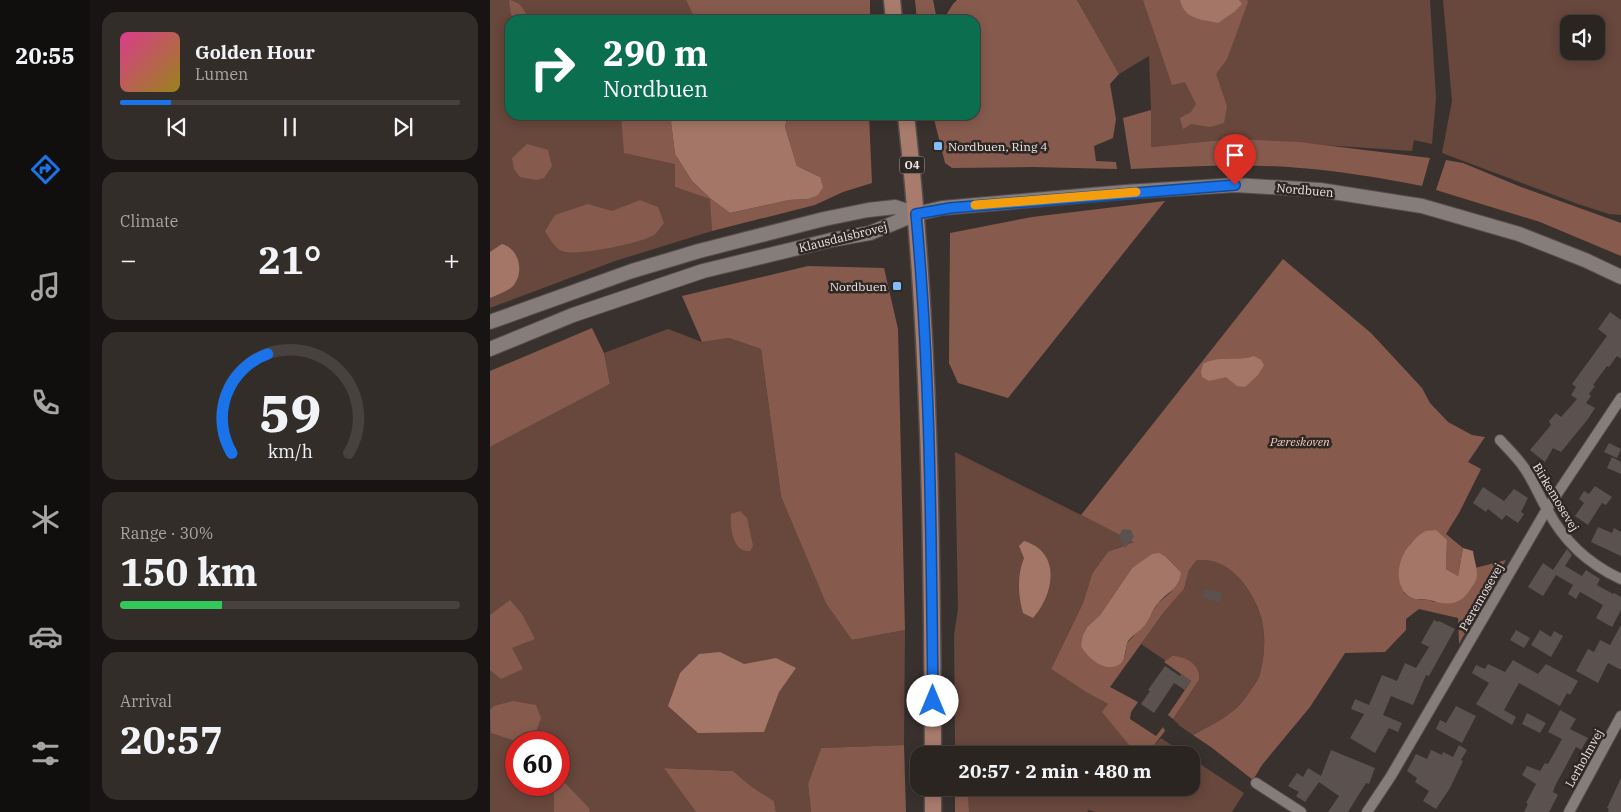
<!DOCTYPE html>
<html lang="en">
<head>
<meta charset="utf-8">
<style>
  body { margin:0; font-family:"IBM Plex Serif",serif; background:#332d2a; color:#f1f3f6; height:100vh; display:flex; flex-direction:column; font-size:19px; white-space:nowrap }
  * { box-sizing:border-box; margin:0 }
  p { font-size:16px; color:#a6a5a5 }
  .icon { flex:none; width:28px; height:28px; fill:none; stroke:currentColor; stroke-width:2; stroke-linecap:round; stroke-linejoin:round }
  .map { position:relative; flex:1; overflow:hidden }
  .sheet { display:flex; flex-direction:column; gap:12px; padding:12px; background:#181413; width:400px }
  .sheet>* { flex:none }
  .top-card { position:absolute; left:15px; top:15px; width:475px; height:105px; border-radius:15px; box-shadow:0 2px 12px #0003,0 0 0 1px #474240; background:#0b6e4f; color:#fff; overflow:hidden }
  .buttons { position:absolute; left:1070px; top:15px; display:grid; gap:10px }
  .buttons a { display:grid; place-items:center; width:45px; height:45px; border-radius:10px; background:#2b2522; box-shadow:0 2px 12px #0003,0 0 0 1px #474240; font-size:25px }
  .speed { position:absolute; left:15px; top:731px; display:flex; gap:10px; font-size:25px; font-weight:700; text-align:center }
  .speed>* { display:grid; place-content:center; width:65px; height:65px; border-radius:50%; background:#2b2522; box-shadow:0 2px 12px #0003,0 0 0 1px #474240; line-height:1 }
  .speed .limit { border:8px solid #d22; background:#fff; color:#111 }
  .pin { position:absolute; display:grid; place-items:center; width:42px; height:42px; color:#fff; margin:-51px -21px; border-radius:50% 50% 50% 0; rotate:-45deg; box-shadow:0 0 5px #0007 }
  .pin .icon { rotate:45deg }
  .me { position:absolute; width:55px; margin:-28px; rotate:0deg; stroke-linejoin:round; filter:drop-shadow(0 0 4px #0008) }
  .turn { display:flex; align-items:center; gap:18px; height:105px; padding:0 15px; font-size:22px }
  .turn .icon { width:65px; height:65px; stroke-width:2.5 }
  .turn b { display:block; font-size:35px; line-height:42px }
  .big { font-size:38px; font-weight:700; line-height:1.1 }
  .sheet .card { flex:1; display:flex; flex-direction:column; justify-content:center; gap:8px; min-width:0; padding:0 18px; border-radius:15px; background:#332d2a }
  .sheet .dial { align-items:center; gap:0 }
  .dial svg { height:130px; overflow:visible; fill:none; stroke:#474240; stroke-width:7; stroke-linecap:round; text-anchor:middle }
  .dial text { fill:#f1f3f6; stroke:none }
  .song { display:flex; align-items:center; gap:15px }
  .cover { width:60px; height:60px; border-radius:8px; background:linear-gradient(135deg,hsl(330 70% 55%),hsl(50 70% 35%)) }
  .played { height:5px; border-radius:2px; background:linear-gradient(90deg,#1a73e8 15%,#474240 15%) }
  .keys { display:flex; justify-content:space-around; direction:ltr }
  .heat { display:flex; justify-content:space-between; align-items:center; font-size:28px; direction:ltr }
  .charge { height:8px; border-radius:4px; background:linear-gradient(90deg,#34c759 30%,#474240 0) }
  .trip { position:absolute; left:420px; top:746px; width:290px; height:50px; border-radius:15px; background:#2b2522; box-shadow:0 2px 12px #0003,0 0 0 1px #474240; font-weight:700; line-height:50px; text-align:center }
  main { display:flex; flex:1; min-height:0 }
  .tab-bar { display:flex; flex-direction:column; width:90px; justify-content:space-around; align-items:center; background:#110f0e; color:#a6a5a5 }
  .tab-bar .icon { width:35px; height:35px }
  .tab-bar .active { color:#1a73e8 }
  .tab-bar b { font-size:22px; color:#f1f3f6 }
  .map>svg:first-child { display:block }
  .green { fill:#68473c; fill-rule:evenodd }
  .forest { fill:#865b4d; fill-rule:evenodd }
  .water { fill:#a37667 }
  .building { fill:#5b524f }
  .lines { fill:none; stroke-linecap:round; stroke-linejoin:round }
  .street-casing { stroke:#554e4c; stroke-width:12 }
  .secondary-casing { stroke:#554e4c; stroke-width:16 }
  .primary-casing { stroke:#554e4c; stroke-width:19 }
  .street { stroke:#867c79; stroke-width:10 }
  .secondary { stroke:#867c79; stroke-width:14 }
  .primary { stroke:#a97b6c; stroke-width:16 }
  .route-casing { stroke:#114b97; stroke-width:12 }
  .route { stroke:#1a73e8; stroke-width:9 }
  .slow { stroke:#f59e0b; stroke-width:9 }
  .poi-dot { fill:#80bdfa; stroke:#2f2724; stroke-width:2 }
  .labels { text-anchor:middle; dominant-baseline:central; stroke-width:5; stroke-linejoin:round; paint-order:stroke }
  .shield { fill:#2f2724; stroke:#b3acaa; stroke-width:1 }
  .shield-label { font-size:11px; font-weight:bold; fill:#ebe5e4 }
  .poi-label { font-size:12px; fill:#ebe5e4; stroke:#2f2724; text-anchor:start }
  .street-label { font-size:12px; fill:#ebe5e4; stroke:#2f2724 }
  .park-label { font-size:12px; font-style:italic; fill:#f7cabb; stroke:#2f2724 }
</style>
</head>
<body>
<main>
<nav class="tab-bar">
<b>20:55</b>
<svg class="icon active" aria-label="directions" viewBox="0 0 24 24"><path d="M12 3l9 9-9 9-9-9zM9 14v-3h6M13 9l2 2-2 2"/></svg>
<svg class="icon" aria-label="music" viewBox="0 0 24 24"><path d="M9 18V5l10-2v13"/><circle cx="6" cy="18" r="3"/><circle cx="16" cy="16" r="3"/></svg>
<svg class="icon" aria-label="phone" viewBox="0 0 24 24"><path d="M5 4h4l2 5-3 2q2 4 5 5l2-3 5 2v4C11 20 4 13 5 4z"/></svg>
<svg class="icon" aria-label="climate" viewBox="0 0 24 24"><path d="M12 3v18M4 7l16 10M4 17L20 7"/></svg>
<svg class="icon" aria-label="car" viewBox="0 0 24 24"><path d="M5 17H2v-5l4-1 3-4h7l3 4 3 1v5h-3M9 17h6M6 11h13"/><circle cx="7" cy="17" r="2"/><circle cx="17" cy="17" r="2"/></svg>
<svg class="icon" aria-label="filters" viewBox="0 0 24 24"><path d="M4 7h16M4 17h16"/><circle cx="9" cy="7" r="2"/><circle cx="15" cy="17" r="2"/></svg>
</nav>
<section class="sheet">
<div class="card">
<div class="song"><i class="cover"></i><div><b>Golden Hour</b><p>Lumen</p></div></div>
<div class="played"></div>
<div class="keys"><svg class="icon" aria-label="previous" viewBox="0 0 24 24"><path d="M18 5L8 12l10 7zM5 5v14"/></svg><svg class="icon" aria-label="pause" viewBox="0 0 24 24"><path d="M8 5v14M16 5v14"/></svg><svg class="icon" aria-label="next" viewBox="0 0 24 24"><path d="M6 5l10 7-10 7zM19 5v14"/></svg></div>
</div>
<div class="card"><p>Climate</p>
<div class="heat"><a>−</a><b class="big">21°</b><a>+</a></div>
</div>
<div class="card dial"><svg viewBox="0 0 100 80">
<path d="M14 69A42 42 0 1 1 86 69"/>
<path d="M14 69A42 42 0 0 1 36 8" stroke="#1a73e8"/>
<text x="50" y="56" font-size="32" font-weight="700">59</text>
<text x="50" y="72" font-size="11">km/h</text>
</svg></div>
<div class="card"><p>Range · 30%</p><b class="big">150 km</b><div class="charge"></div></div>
<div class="card"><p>Arrival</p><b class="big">20:57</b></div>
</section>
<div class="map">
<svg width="1131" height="812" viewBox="0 0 1131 812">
  <rect width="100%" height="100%" fill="#39312e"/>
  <g class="green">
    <path d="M0,0H196L204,17L201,20H20V115H132L185,164V187L221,199L222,231L125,261L0,308Z"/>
    <path d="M587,0H940L946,98L942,144L924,140L922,151L741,139L661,147V110L659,56L629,74Z"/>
    <path d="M953,0H1131V215L1119,214L1088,204L952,153L962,101ZM1079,24H1106V51H1079Z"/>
    <path d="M178,329L212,342L239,338L271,349L291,496L362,640L415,630L414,745L331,748L318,784L321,812H286L284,801L262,787L243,771L175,768L206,812H0V447L120,384L114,353ZM26,742H69V785H26Z"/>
    <path d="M465,452L645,542L627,548L602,574L593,603L561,669L596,692L618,704L658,752L671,738L696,755H477V745L465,746L464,635L468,609Z"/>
    <path d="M707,560C712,560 717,560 722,561C751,568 773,607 774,636C775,647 773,663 770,674C768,681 762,688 758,694C746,714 723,724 703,735L690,726L683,719L709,680L682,656L676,661L651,644L674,612L694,589L699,570Z"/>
    <path d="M701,758L754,793L742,812H605L599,810L597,812H479L478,788H701Z"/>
  </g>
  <g class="forest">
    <path d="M19,0C31,2 35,10 38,20H24L21,14Z"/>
    <path d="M196,0H380V20H201L204,17Z"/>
    <path d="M425,0H443L447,20H427Z"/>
    <path d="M467,0H587L629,74L620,84L626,119L623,138L604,146L606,161L626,162L627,169L543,167L462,168L455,163L443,115H485V20H453L463,4Z"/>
    <path d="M653,0H757L758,2L737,59L726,74L737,106L734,123L720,127L701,124L693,129L690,118L701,112L706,104L695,82L682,85Z"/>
    <path d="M661,110V147L741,139L809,142L940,158L932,186C891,178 851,171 810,168C754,163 697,167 641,169L633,118Z"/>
    <path d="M131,115H166L172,118L173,115H183L181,122L185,154L202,181L221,199L240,213L299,200L318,199L330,177L307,166L295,127L298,115H379L382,183L353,192L325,205L222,231L220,199L185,187V164L134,153Z"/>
    <path d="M37,144L58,150L62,166L54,178L46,180L30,177L24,169L22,158Z"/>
    <path d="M956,160L973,163L1031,187L1131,223V256L1050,222L946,190Z"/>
    <path d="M150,200L168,207L174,223C171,226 168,232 164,235C152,243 91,255 76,252C66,251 60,239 55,231L65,215L98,204L122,211Z"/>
    <path d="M675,201L518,398L468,383L459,363L460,233L542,217Z"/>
    <path d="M793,259L881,333L932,388L940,403L958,422L982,435L995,437L978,462L991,469L969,513L956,534L973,548L968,576L956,569L957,540L935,531L920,544L914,593C928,604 931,596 944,602L987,575L985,568L1016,560L969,644L968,618L929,609L916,619V630L895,652L855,653L820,707L772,765L763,780L721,747L703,735C723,724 746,714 758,694C762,688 768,681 770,674C773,663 775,647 774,635C773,607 751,568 722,561C717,560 711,560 707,560L699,570L694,589L674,612L620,687L648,702L641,712L640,719L666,736L673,727L675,731L658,753L640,746L612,712L618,704L596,692L561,669L593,603L602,574L618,552L644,542L591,515ZM662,555L676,557L691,572L681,592L669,602L654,625L637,643L635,656L629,664L598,626L610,615L642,568Z"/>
    <path d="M318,266L394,268L408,329L415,630L362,640L336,603L291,496L271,349L239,338L212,342L192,296Z"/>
    <path d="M102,328L114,353L120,384L0,447V371Z"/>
    <path d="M250,511L257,518L263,546L260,551C242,553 240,526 241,514Z"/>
    <path d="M20,600L32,614L45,639L22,648L33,669L11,679L0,670V615Z"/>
    <path d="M682,656C696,656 711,665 709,680L683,719L678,715L701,681L674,662Z"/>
    <path d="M23,701L46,705L51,718L43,740L29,742L1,733L0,710L4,706Z"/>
    <path d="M414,745L416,812H321L318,784L331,748Z"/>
    <path d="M174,768L243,771L262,787L284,801L286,812H206Z"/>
    <path d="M69,780L75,783L99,808L100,812H64V785H69Z"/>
    <path d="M465,788H478L479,812H465Z"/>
  </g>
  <g class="water">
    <path d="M690,0H749L752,4L744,12L728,23C711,19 695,20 690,0Z"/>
    <path d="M183,115H298L295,127L307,166L330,177L333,187L328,195L318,199L299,200L240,213L221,199L202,181L185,154L181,122Z"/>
    <path d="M12,244C30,249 35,274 22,287C16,292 7,295 0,298V252Z"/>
    <path d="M764,356L771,360L774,365L768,375L755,387L747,386L736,377L719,381L712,377L711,372L713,364C728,355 748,362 764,356Z"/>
    <path d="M946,530L957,540L956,569L968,576L973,548L983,551C984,559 987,567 987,574C987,580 984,584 981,588C970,607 957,605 939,600C932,598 927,601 920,597C915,594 913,591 911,586C903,564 918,542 935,531Z"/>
    <path d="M534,541C572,552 564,595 543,618L533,613C528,595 527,575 534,558L529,546Z"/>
    <path d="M669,553L676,557L691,572C689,589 679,591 669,602C663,609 660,618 655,625C650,631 643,635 638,641C634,649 638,666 621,667C609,668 596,655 591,646L593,635L598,626L610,615L642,568L662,554Z"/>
    <path d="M230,652L254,664L286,658L306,668L289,692L274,732L208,733L178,706L190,673L209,654Z"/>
  </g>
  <g class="building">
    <path d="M1120,312L1131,320V359L1127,356L1119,367L1117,366L1103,385L1105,386L1099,394L1101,396L1096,403L1105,408L1098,419L1071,452L1063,448L1055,462L1040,450L1061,425L1059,421L1066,413L1071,417L1087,399L1081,395L1086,387L1082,384L1117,336L1108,329Z"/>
    <path d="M1119,443L1131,449L1127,458L1114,452Z"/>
    <path d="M1122,457L1131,462V474L1117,468Z"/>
    <path d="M1105,486L1122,497L1116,505L1112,503L1098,525L1085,516L1094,503L1089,499L1094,491L1099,494Z"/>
    <path d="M993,487L1014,501L1024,489L1038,498L1031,512L1034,514L1028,523L1016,515L1012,520L998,509L996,512L983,503Z"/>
    <path d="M1108,527L1122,533L1124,528L1131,532V556L1101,542Z"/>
    <path d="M633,529L641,530L644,537L635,548L628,536Z"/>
    <path d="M1077,549L1082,555L1075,566L1092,576L1096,570L1110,579L1107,585L1123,594L1124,593L1131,597V610L1122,627L1106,618L1113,605L1090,592L1086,599L1078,594L1083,585L1066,575L1053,596L1038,587L1053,563L1063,570Z"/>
    <path d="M714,589L732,592L730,602L713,598Z"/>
    <path d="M944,620L948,622L949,621L965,629L939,676L936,675L923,705L901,696L893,715L912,723L908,732L899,728L885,753L860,738L874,714L861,709L865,699L879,705L892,675L907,681L915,663L926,668L939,647L931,643Z"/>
    <path d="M1131,625V670L1118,663L1108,683L1086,671L1098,649L1104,652L1110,640L1120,645Z"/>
    <path d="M1026,630L1040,638L1034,648L1020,640Z"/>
    <path d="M1050,630L1061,637L1064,631L1073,636L1061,657L1041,645Z"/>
    <path d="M1023,660L1048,674L1056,664L1088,681L1080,695L1077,693L1070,706L1029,683L1014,710L1026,717L1022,725L986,704L999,683L982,673L986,665L995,669L998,664L1015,672Z"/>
    <path d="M675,666L690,676L691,674L701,681L695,690L684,683L664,713L651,704L660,691L658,690Z"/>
    <path d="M966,706L986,716L972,743L946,729L950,720L956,723Z"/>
    <path d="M1070,710L1086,719L1080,729L1098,738L1091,750L1086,747L1065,786L1063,792L1068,795L1059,812H1034L1038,804L1036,803L1046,784L1032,775L1037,766L1050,771L1055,763L1058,764L1072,739L1058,732Z"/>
    <path d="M1037,713L1056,723L1050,733L1032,724Z"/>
    <path d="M969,745L977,750L971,760L973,761L960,788L946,809L933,801L939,791L925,782L927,778L917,771L926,754L937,759L941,750L952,755L953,752L963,757Z"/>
    <path d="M841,750L885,768L879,784L876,783L858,812H838L849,796L829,782L815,802L806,796L809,792L798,786L807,773L813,777L818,768L831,776Z"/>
    <path d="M1131,778V812H1118L1119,809L1117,808Z"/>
  </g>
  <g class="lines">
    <g class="street-casing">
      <g id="street">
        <path d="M1010,440C1018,449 1028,458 1035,469C1044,482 1049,496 1057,509C1074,542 1098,564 1131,579"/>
        <path d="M766,783L811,812"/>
        <path d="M877,812L901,776L1057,509L1131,398"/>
        <path d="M1079,812L1131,716"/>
      </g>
    </g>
    <g class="secondary-casing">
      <g id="secondary">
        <path d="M0,322L142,271L209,251L334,219L378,210L405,207L426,214"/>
        <path d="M0,349L83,315L213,271L341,240L380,233L426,214L452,208L635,192L745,185L830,190L932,206L1029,234L1095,260L1131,277"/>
      </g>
    </g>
    <g class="primary-casing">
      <g id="primary">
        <path d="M402,0L404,20"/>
        <path d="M416,115C440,328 442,541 443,755"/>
        <path d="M443,788V812"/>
      </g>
    </g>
    <use href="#street" class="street"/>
    <use href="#secondary" class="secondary"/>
    <use href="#primary" class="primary"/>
  </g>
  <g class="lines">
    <g class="route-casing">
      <path id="route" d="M443,701C441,539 441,376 426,214L460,208L745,185"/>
    </g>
    <use href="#route" class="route"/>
    <path class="slow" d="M485,205L646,192"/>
  </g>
  <g class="poi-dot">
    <rect x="443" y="141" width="10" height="10" rx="2.5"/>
    <rect x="402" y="281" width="10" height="10" rx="2.5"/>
  </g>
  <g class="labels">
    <rect class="shield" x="409.5" y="156.5" width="25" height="17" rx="4"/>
    <g class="shield-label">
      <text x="422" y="165">O4</text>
    </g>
    <g class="poi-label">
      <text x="458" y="146">Nordbuen, Ring 4</text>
      <text x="397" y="286" text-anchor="end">Nordbuen</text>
    </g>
    <g class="street-label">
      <text transform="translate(815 190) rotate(5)">Nordbuen</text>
      <text transform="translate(353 237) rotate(-14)">Klausdalsbrovej</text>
      <text transform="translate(1066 497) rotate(59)">Birkemosevej</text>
      <text transform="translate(991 597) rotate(-60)">Pæremosevej</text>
      <text transform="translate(1094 758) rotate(-61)">Lerholmvej</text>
    </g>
    <g class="park-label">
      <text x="810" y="441">Pæreskoven</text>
    </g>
  </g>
</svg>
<div class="buttons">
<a><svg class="icon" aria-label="sound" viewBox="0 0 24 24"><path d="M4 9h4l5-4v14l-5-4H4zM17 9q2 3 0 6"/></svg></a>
</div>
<div class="speed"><div class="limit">60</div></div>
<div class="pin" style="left:745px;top:185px;background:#d93025"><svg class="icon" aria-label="arrive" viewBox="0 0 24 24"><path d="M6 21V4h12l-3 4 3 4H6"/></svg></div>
<svg class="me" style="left:443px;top:701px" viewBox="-20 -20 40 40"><circle r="19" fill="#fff"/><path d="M0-13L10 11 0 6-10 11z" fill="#1a73e8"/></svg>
<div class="trip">20:57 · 2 min · 480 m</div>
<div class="top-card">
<div class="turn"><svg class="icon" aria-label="right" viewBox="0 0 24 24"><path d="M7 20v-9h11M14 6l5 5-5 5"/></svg><div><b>290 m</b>Nordbuen</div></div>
</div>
</div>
</main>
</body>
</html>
